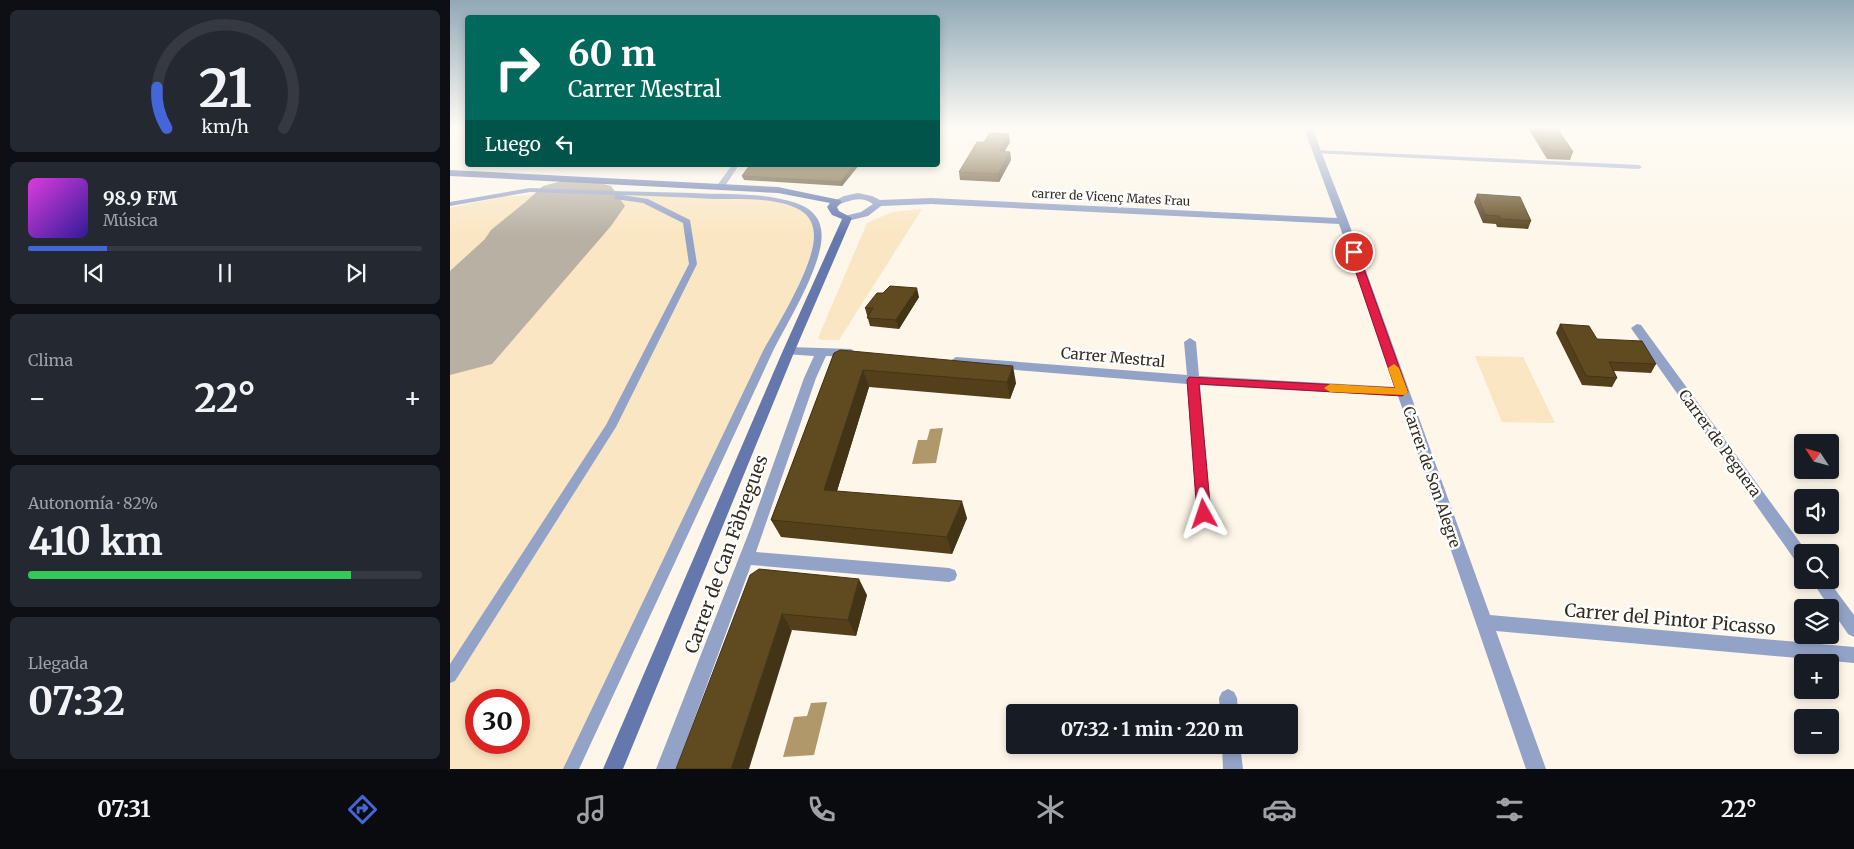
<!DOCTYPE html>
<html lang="es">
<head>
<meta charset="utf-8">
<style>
  body { margin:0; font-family:Merriweather,serif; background:#242831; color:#f1f3f6; height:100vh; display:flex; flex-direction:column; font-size:19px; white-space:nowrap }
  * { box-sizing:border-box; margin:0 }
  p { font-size:16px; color:#9ea1a6 }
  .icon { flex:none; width:28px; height:28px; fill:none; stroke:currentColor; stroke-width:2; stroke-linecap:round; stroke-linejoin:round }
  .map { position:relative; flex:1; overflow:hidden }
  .sheet { display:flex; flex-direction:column; gap:10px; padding:10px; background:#0d0f14; width:450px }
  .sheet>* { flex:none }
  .top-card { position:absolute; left:15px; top:15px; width:475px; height:152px; border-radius:5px; box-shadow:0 2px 8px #0003; background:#00695c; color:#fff; overflow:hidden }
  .needle { width:32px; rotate:306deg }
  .buttons { position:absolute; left:1344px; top:434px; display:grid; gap:10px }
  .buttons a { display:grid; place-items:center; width:45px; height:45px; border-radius:5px; background:#171b24; box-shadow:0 2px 8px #0003; font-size:25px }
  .speed { position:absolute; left:15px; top:689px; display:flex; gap:10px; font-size:25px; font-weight:700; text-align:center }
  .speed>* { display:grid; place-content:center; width:65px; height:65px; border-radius:50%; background:#171b24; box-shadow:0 2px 8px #0003; line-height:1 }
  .speed .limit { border:8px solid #d22; background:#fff; color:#111 }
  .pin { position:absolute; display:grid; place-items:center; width:42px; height:42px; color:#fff; margin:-21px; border:2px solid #fff; border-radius:50%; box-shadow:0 1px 5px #0007 }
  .me { position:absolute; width:55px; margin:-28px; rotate:355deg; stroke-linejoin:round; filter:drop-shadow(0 0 4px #0008) }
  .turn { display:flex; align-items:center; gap:18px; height:105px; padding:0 20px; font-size:22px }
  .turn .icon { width:65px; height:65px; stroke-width:2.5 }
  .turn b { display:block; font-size:35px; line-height:42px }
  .then { display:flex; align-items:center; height:48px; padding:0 20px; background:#0003; gap:10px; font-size:19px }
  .big { font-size:38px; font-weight:700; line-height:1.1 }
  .sheet .widget { flex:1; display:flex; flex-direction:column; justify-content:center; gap:8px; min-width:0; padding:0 18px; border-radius:8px; background:#242831 }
  .sheet .dial { align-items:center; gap:0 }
  .dial svg { height:130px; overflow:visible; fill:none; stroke:#363941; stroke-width:7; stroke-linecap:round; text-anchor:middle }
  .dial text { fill:#f1f3f6; stroke:none }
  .song { display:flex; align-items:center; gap:15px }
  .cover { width:60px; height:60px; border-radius:8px; background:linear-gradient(135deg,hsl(300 70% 55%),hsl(250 70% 35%)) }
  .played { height:5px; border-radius:2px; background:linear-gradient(90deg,#4566d9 20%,#363941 20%) }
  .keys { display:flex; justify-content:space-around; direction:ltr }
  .heat { display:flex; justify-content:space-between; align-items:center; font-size:28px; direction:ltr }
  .charge { height:8px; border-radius:4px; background:linear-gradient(90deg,#34c759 82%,#363941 0) }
  .trip { position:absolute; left:556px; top:704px; width:292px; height:50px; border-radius:5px; background:#171b24; box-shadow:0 2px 8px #0003; font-weight:700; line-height:50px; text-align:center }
  .tabs { display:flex; height:80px; justify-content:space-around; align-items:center; background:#090b0e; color:#9ea1a6 }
  .tabs .icon { width:35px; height:35px }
  .tabs .on { color:#4566d9 }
  .tabs b { font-size:22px; color:#f1f3f6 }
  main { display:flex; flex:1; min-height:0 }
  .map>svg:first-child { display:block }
  .green { fill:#fae6c2; fill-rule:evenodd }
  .water { fill:#b0986b }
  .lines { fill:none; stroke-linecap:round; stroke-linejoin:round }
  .taxiway { fill:#b7b0a3; fill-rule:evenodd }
  .runway { fill:#b7b0a3; fill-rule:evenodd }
  .lane { fill:#93a2c7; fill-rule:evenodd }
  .street { fill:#93a2c7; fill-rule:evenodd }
  .secondary { fill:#6478ae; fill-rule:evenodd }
  .wall { fill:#53401b }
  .shaded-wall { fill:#433416 }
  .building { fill:#604a1f; stroke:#433416 }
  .route { fill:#e11d48; stroke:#92132f }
  .slow { fill:#f59e0b }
  .labels { text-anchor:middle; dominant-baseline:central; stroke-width:5; stroke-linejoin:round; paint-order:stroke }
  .far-street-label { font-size:12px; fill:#332c1f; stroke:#fff }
  .street-label { font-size:15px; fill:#332c1f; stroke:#fff }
  .near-street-label { font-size:18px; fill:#332c1f; stroke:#fff }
</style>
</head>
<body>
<main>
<section class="sheet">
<div class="widget dial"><svg viewBox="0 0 100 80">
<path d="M14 69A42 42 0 1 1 86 69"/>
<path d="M14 69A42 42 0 0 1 8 44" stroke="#4566d9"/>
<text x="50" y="56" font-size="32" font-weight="700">21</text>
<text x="50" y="72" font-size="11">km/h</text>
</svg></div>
<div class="widget">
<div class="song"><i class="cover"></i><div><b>98.9 FM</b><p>Música</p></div></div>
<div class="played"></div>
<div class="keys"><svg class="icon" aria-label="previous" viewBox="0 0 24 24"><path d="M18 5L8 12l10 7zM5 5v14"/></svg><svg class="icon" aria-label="pause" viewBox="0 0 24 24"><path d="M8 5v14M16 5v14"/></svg><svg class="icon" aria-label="next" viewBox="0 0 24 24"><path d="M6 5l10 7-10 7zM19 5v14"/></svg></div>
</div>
<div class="widget"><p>Clima</p>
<div class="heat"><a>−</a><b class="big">22°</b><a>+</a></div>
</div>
<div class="widget"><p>Autonomía · 82%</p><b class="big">410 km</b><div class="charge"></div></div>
<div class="widget"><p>Llegada</p><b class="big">07:32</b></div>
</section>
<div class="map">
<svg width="1404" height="769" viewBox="0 0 1404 769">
  <rect width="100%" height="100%" fill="#fdf6e9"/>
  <g class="green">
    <path d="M93,194L43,240L44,265L0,308V208L52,197Z"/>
    <path d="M165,194C205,195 329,191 359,213C370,221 367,236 367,248L120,769H0V371ZM26,700H69V742H26Z"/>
    <path d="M472,209L389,340H371L368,338L417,223L442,212Z"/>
    <path d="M1025,356L1073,357L1105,423L1052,422Z"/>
  </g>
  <g class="water">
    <path d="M493,428L486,463L462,464L468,440H477L480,429Z"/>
    <path d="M377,702L364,755L333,757L344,717L357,716L361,703Z"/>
  </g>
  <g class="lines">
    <path class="taxiway" d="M108,194C126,192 143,196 153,211L143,230L102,256L17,346L0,350V308L33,276L36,269L35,239L41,230L73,204ZM110,217L88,229L101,220Z"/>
    <path class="runway" d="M127,177L161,186L175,206L161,226L42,364L0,375V271L93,186Z"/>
    <g class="lane">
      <path d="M866,150L1189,165L1192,167L1189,169L864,153V151Z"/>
      <path d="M282,165H289L273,189H267L266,187Z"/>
      <path d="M80,188C135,190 189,192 244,193C277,195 314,192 346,203C358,207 369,215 371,229C377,259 337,323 323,351L129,769H113L313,351C328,324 364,266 364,236C364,225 360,216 350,210C328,197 289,199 264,199C233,197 202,196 172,195L198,199L240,220L247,264L166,427L5,681L0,683V664L156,425L239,264L233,223L193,203L165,199L164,197L166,195L80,192L0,206V202Z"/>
    </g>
    <g class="street">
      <path d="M854,128H862L898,221L1040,615L1404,647V663L1046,631L1096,769H1076L948,396L750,385L761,514L759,518L754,520L749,518L747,514L737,384L506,365L500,361L506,357L737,375L734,342L740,338L746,342L749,376L945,387L889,224L481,204L431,206L418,216L397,221L392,218L394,216L411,212L423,204C410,195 400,201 387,205L382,202L394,196L408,193L422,196L430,200L481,198L887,218Z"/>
      <path d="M1187,324L1191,325L1357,552H1352V564L1347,563L1183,331L1181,328Z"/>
      <path d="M339,347L401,349L407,353L401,357L376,356L366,378L306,552L499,568L505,570L507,575L505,580L499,582L301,565L226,769H206L301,527L354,378L364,356L335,354L333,351Z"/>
      <path d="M1361,580H1378L1404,615V637L1398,634Z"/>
      <path d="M778,689L784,692L787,698L788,712H770L769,698L772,692Z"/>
      <path d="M772,745H790L793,769H773Z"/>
    </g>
    <path class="secondary" d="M0,170L328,187L390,200L392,202L387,207L389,211L402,218L343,355L173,769H153L331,355L392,219L382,215L377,207L380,203L328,193L0,176Z"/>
  </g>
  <g class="wall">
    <path d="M1078,128H1107L1123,152L1120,160L1097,159Z"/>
    <path d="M560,142L554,152H560L561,160L549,182L510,180L509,172Z"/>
    <path d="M300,165H409L392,186L294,180L292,176Z"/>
    <path d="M1027,194L1081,221L1078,229L1047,227L1046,224L1033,223L1024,202Z"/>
    <path d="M469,297L449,329L420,326L415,308Z"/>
    <path d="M1110,324L1147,339L1206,364L1201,373L1164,371L1167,378L1162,387L1132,385L1106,333Z"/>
    <path d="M384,353L566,383L560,399L419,387L387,491L517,518L502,554L331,537L321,520Z"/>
    <path d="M300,575L417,595L406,636L342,630Z"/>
  </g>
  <g class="shaded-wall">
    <path d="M559,134L560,142L550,159L549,151Z"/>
    <path d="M560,152L561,160L549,182L548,174Z"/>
    <path d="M404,165H409L392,186L391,182Z"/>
    <path d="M467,288L469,297L449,329L446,320Z"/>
    <path d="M563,366L566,383L560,399L557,382Z"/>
    <path d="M413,370L419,387L382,507L374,490Z"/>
    <path d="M512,501L517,518L502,554L497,537Z"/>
    <path d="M409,579L417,595L406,636L398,620Z"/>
    <path d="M332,614L342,630L299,769H281Z"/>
  </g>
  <g class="building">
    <path d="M1086,128H1107L1123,152L1100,151Z"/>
    <path d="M540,133L559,134L549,151L560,152L548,174L509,172L527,142H534Z"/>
    <path d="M300,165H404L391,182L292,176Z"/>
    <path d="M1027,194L1070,197L1081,221L1050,219L1049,216L1035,215Z"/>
    <path d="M440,286L467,288L446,320L417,318L423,308H415L427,293H433Z"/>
    <path d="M1110,324L1139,326L1147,339L1192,341L1206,364L1159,362L1167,378L1136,376Z"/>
    <path d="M390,350L563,366L557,382L413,370L374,490L512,501L497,537L321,520L384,353Z"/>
    <path d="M309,569L409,579L398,620L332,614L281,769H226L300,575Z"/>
  </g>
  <linearGradient id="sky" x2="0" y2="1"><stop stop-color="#91a9b6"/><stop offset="0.54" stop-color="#fefbf5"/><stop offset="1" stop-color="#fefbf5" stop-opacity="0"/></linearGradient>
  <rect width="1404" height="236" fill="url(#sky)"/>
  <path class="route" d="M904,250L908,252L958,392L952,396L749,384L761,514L759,518L754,519L749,518L747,514L737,380L739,377L945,388L899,252Z"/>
  <path class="slow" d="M944,364L949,368L958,392L956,395L880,392L874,388L880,384L945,388L938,368Z"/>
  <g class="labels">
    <g class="far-street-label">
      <text transform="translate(661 197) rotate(3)">carrer de Vicenç Mates Frau</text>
    </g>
    <g class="street-label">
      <text transform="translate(663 357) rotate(5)">Carrer Mestral</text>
      <text transform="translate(1270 443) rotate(54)">Carrer de Peguera</text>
      <text transform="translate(982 477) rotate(71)">Carrer de Son Alegre</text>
    </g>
    <g class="near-street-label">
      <text transform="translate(276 554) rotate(-70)">Carrer de Can Fàbregues</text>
      <text transform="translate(1220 619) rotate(5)">Carrer del Pintor Picasso</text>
    </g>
  </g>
</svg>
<div class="buttons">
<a><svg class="needle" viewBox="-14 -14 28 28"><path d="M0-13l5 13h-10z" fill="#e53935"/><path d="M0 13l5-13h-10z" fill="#9ea1a6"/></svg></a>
<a><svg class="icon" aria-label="sound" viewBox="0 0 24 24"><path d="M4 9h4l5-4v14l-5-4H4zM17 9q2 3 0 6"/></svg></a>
<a><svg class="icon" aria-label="search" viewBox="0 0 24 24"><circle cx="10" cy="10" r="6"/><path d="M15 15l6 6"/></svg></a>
<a><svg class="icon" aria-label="layers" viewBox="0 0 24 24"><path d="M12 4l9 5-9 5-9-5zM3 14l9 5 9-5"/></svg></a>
<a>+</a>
<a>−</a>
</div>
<div class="speed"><div class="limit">30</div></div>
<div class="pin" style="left:904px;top:252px;background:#d93025"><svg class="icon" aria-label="arrive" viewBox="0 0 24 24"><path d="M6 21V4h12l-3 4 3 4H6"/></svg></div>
<svg class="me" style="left:754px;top:514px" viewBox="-20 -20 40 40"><path d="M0-17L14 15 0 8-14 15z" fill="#e11d48" stroke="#fff" stroke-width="4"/></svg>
<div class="trip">07:32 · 1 min · 220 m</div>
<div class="top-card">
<div class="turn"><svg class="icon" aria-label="right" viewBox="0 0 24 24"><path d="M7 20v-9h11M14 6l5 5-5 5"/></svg><div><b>60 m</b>Carrer Mestral</div></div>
<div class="then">Luego<svg class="icon" aria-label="left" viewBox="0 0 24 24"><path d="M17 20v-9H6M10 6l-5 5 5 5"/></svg></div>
</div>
</div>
</main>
<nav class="tabs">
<b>07:31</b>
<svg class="icon on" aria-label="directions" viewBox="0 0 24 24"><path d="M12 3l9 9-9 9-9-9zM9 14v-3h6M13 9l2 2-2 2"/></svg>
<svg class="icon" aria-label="music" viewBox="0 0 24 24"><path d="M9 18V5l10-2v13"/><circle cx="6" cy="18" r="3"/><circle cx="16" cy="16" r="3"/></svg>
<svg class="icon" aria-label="phone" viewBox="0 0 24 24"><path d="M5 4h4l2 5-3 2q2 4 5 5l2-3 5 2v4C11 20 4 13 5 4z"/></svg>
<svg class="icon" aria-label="climate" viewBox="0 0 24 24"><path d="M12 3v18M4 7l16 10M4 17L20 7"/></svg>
<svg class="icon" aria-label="car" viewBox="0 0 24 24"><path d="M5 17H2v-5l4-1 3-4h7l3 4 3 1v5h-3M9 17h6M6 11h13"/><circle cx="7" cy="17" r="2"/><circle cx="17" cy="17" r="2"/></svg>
<svg class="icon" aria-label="filters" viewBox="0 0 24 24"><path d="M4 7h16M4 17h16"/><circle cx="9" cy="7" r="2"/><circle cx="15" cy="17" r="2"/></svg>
<b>22°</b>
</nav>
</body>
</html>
